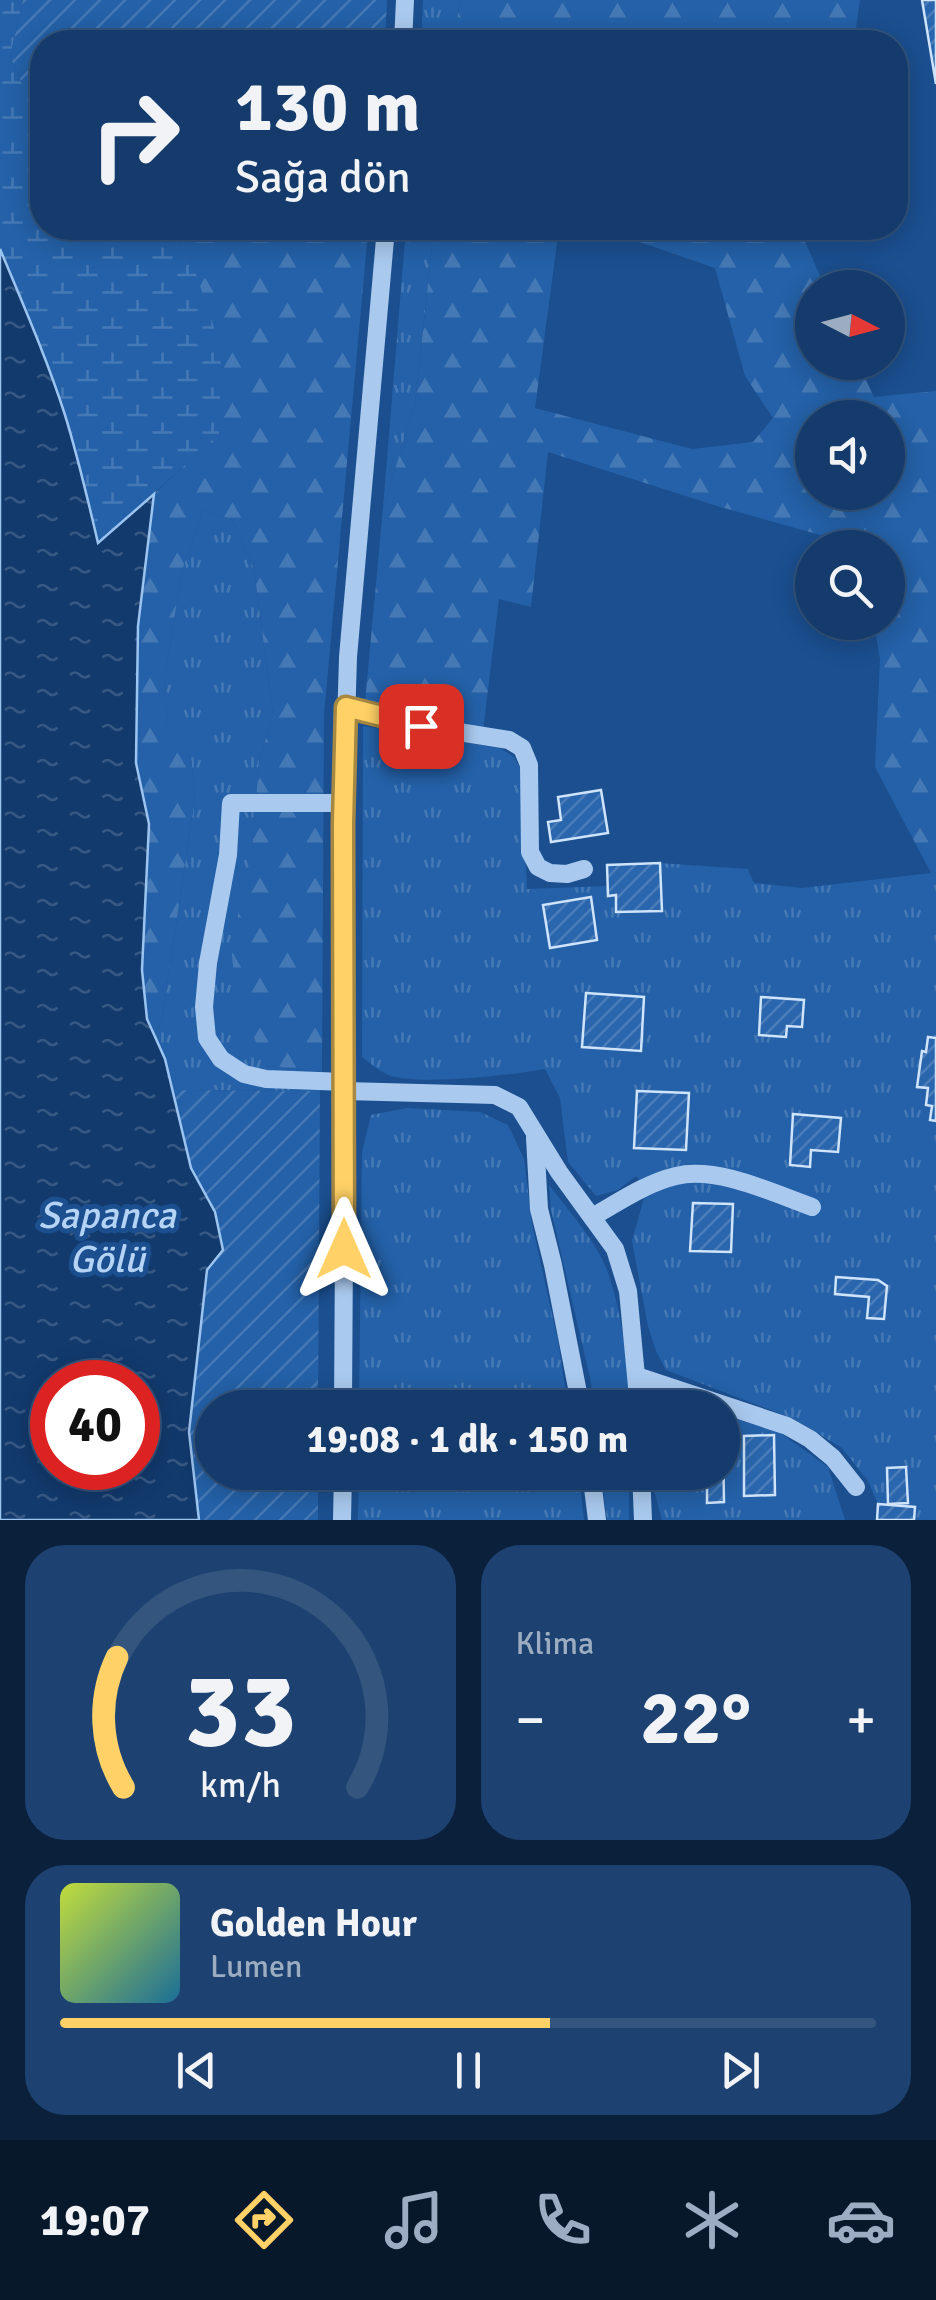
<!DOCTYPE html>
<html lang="tr">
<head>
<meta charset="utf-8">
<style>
  body { margin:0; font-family:Signika,sans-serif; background:#1d4271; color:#f1f3f6; height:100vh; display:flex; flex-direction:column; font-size:38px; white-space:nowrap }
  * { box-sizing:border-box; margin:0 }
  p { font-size:32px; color:#9dadc1 }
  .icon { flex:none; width:55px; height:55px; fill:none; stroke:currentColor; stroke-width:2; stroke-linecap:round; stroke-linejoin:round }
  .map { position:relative; height:1520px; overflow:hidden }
  .drawer { display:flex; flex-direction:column; gap:25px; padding:25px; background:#0b203b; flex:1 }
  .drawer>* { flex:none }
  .banner { position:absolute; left:30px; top:30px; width:878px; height:210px; border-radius:40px; box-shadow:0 5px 25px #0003,0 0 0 2px #33557e; background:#143b6b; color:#f1f3f6; overflow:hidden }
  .needle { width:65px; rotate:96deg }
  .fabs { position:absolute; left:795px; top:270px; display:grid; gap:20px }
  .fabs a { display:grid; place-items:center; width:110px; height:110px; border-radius:50%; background:#143b6b; box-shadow:0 5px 25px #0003,0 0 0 2px #33557e; font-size:50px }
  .speed { position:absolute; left:30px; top:1360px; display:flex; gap:20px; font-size:50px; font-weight:700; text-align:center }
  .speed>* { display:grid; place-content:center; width:130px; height:130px; border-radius:50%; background:#143b6b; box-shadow:0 5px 25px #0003,0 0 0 2px #33557e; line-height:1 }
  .speed .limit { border:15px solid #d22; background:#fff; color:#111 }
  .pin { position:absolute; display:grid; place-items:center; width:85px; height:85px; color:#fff; margin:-42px; border-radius:20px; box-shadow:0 5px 15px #0006 }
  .me { position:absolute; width:110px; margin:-55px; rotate:0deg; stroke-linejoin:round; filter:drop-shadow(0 0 8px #0008) }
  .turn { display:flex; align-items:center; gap:35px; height:210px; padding:0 40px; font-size:45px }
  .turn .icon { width:130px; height:130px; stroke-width:2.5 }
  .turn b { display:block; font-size:70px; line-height:85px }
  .big { font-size:75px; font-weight:700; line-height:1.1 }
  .drawer .widget { flex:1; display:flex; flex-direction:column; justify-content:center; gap:15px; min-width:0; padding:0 35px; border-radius:40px; background:#1d4271 }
  .drawer .dial { align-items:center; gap:0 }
  .dial svg { height:260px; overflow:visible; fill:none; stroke:#33557e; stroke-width:7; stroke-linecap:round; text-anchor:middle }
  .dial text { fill:#f1f3f6; stroke:none }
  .song { display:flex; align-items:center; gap:30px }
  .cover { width:120px; height:120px; border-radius:15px; background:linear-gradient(135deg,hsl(70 70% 55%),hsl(200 70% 35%)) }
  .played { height:10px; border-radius:5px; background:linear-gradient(90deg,#ffd166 60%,#33557e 60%) }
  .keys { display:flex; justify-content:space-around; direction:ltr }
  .heat { display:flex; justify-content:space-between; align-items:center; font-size:55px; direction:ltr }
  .drawer .tiles { flex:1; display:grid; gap:25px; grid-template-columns:1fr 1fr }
  .widget:last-child { grid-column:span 2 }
  .trip { position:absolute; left:195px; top:1390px; width:545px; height:100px; border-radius:50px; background:#143b6b; box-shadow:0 5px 25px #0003,0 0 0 2px #33557e; font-weight:700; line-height:100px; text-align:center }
  .menu { display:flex; height:160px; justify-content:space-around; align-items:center; background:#08182b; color:#9dadc1 }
  .menu .icon { width:70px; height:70px }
  .menu .current { color:#ffd166 }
  .menu b { font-size:45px; color:#f1f3f6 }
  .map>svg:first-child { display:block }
  .grass { fill:url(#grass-tufts) }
  .forest { fill:url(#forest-firs); fill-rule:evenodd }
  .wetland { fill:url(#wetland-marsh) }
  .garden { fill:url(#garden-furrows) }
  .water { fill:url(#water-ripples); stroke:#9cc4f0; stroke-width:2.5; fill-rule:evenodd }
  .building { fill:url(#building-hatch); stroke:#cfe3fa; stroke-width:2.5 }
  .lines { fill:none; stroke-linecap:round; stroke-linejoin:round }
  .minor { stroke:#a9c9ee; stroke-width:18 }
  .route-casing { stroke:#a68842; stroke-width:25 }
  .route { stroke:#ffd166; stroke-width:18 }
  .labels { text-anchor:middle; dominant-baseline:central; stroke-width:10; stroke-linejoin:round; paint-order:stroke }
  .water-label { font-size:38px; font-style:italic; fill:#b5d3f5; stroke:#1b4f8f }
</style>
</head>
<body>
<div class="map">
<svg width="936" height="1520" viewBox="0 0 936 1520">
  <defs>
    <pattern id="grass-tufts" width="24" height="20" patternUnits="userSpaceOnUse" patternTransform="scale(2.5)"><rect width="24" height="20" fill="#2461a8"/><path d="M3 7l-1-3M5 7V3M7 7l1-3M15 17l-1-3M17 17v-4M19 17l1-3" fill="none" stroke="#4579b5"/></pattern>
    <pattern id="forest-firs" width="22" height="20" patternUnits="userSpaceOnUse" patternTransform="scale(2.5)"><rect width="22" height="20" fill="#2461a8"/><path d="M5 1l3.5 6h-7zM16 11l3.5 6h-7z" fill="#4579b5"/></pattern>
    <pattern id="wetland-marsh" width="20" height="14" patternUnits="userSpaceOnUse" patternTransform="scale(2.5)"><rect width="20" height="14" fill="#2461a8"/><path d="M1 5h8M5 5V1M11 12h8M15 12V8" fill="none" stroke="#4579b5"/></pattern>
    <pattern id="garden-furrows" width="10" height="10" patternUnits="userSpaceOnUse" patternTransform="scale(2.5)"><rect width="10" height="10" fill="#2461a8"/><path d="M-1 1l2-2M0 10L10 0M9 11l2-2" fill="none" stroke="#4579b5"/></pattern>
    <pattern id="water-ripples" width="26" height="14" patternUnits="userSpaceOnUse" patternTransform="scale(2.5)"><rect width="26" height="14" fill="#123a6d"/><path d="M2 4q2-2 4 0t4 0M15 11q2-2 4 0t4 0" fill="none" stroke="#365883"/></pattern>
    <pattern id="building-hatch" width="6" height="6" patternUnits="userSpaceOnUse" patternTransform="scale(2.5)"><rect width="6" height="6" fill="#2a66ad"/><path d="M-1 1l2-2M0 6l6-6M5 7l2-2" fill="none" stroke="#4a7db9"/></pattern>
  </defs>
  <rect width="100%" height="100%" fill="#1b4f8f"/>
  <g class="grass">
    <path d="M423,0H460L454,42H421Z"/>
    <path d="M406,228H434L415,404L383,508Z"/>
    <path d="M203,509L232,520L254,569L273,715L259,761L252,852L267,1066L322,1072L320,1091L172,1090L165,1059L155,1037L162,1019L195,797L191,758L167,731L165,675L182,571Z"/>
    <path d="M363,726L500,748L514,757L521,770L527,889L607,886V865L660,863L748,869L754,883L802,888L931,873L936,877V1520H877L878,1504L868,1481L842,1448L794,1419L666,1370L656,1351L648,1326L632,1241L647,1187L636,1176L618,1190L596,1196L568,1162L560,1098L545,1069C511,1075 419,1086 388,1075C379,1071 370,1063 362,1057Z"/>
    <path d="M407,1108L480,1112L508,1125L524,1159L532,1224L558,1341L568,1407H359L362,1152L371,1115Z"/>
    <path d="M549,1185C567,1208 586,1230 600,1255C619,1289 630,1368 629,1407H594L591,1382L551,1210Z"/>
    <path d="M723,1415L779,1432L828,1467L845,1520H662L654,1490V1473L722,1472Z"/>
    <path d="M359,1472L579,1473L584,1520H358Z"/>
    <path d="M601,1473H629V1520H607Z"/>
  </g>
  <g class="forest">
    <path d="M460,0H860L854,42H454Z"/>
    <path d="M169,228H257L266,232H368L324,715L322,1072L267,1066L237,1001L231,947L252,852L259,761L273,715L254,569L232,520L203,509L182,571L165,675L167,730L191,758L195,797L162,1019L155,1037L147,1019L142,969L149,824L136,763L138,626L154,494L219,433L193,265Z"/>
    <path d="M434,228H559L535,408L692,449L753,442L773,418L745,376L715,268L599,228H799L825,287L812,288V362L858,363L874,397L936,391V877L931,873L875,767L880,659L874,623L888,622V548L863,547L717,506L548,452L531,607L499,599L483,731L365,702L383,508L415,404ZM812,418H888V492H812Z"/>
  </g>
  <path class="wetland" d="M0,0H23L10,57L29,99L42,105V228H169L193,265L221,348L219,434L98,544L83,479L51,373L0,249Z"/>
  <g class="garden">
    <path d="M23,0H387L385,42H42V105L29,99L10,57Z"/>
    <path d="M172,1090L320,1091L318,1407L212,1408V1472L318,1473V1520H199L189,1432L215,1212L191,1168Z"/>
  </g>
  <path class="water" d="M0,249C23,304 47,359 65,415C78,457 88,500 98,543L154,494L138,626L136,763L149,824L142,970L147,1019L165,1059L191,1168L215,1212L223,1250L207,1270L189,1432L199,1520H0ZM52,1382H138V1468H52Z"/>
  <g class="building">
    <path d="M922,0H936V84Z"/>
    <path d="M601,790L608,833L551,842L548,822L561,820L558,797Z"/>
    <path d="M660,863L662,911L616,912V895L608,896L607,865Z"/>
    <path d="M591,897L597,940L550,948L543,905Z"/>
    <path d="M586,993L644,997L641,1051L582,1047Z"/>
    <path d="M761,997L804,1000L802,1027L787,1026L786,1037L759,1035Z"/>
    <path d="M928,1037L936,1038V1121L930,1120L932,1106L926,1105L928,1088L917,1087L922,1051L926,1052Z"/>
    <path d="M637,1091L689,1093L686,1150L634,1148Z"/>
    <path d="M793,1114L841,1118L838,1152L811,1150L810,1167L790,1165Z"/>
    <path d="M693,1203L733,1204L731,1252L690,1251Z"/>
    <path d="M836,1277L878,1280L887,1286L884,1319L867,1318L869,1297L835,1294Z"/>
    <path d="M774,1435L775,1495L744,1496V1436Z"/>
    <path d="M723,1439L724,1502L707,1503V1480H699V1472H722Z"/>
    <path d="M906,1467L908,1503L888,1504L887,1468Z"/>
    <path d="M878,1504L915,1507L914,1520H877Z"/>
  </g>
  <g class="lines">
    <g class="minor">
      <path d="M403,42L405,0"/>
      <path d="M346,707L421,726L509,740L522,748L529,765L530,852L538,867L550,873L567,874L584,869"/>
      <path d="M343,803H231L228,855L208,963L204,1007L207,1038L221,1059L244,1074L266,1079L345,1082"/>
      <path d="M345,1091L495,1095L519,1107L559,1172L615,1249L628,1291L639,1408"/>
      <path d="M535,1138L539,1209L553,1265L581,1408"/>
      <path d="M592,1217C619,1202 646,1183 676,1176C717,1166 773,1193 812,1207"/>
      <path d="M637,1376L787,1426L810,1439L833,1458L856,1487"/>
      <path d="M343,1408L345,1082L343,823L348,657L386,228"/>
      <path d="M591,1472L597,1520"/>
      <path d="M641,1472L643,1520"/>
      <path d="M342,1520L343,1472"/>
    </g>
  </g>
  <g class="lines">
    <g class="route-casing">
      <path id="route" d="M344,1249L343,823L346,707L421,726"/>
    </g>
    <use href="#route" class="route"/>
  </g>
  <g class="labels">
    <g class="water-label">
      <text x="107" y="1215">Sapanca<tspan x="107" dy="44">Gölü</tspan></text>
    </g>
  </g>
</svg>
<div class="fabs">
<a><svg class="needle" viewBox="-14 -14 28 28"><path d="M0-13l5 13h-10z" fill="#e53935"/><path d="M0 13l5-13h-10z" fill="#9dadc1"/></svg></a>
<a><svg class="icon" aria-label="sound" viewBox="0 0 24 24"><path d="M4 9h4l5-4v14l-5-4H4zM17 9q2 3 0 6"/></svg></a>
<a><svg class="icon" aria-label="search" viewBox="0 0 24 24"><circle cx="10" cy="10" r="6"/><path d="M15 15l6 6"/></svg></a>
</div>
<div class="speed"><div class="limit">40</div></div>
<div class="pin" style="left:421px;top:726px;background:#d93025"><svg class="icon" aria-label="arrive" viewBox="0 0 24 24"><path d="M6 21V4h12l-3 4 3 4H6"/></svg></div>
<svg class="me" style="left:344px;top:1249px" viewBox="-20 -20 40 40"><path d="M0-17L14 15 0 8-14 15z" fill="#ffd166" stroke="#fff" stroke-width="4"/></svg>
<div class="trip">19:08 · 1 dk · 150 m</div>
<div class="banner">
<div class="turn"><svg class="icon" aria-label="right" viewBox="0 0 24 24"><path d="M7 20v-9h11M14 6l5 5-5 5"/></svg><div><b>130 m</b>Sağa dön</div></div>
</div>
</div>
<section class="drawer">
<div class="tiles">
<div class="widget dial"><svg viewBox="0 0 100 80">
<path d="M14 69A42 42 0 1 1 86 69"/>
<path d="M14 69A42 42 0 0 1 12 29" stroke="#ffd166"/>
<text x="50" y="56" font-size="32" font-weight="700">33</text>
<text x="50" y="72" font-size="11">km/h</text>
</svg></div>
<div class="widget"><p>Klima</p>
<div class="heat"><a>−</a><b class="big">22°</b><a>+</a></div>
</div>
<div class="widget">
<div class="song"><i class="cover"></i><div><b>Golden Hour</b><p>Lumen</p></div></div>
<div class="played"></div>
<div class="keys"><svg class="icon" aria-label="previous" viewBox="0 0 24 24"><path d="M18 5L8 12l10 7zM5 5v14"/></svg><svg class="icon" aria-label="pause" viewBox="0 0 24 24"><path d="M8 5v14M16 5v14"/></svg><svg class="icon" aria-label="next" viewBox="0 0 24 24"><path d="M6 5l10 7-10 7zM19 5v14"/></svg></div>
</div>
</div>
</section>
<nav class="menu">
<b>19:07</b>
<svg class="icon current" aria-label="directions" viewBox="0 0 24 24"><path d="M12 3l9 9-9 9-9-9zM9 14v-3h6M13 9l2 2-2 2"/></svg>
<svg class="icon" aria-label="music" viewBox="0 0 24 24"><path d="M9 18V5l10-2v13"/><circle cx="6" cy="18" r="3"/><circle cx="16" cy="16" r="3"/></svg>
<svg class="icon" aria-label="phone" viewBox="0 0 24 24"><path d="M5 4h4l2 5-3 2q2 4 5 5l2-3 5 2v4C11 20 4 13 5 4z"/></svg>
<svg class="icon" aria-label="climate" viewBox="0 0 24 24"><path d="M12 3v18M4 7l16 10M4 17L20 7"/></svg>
<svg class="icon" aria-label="car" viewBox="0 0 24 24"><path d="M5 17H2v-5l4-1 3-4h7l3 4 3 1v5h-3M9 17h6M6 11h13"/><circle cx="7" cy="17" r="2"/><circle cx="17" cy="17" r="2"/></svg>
</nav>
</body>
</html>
